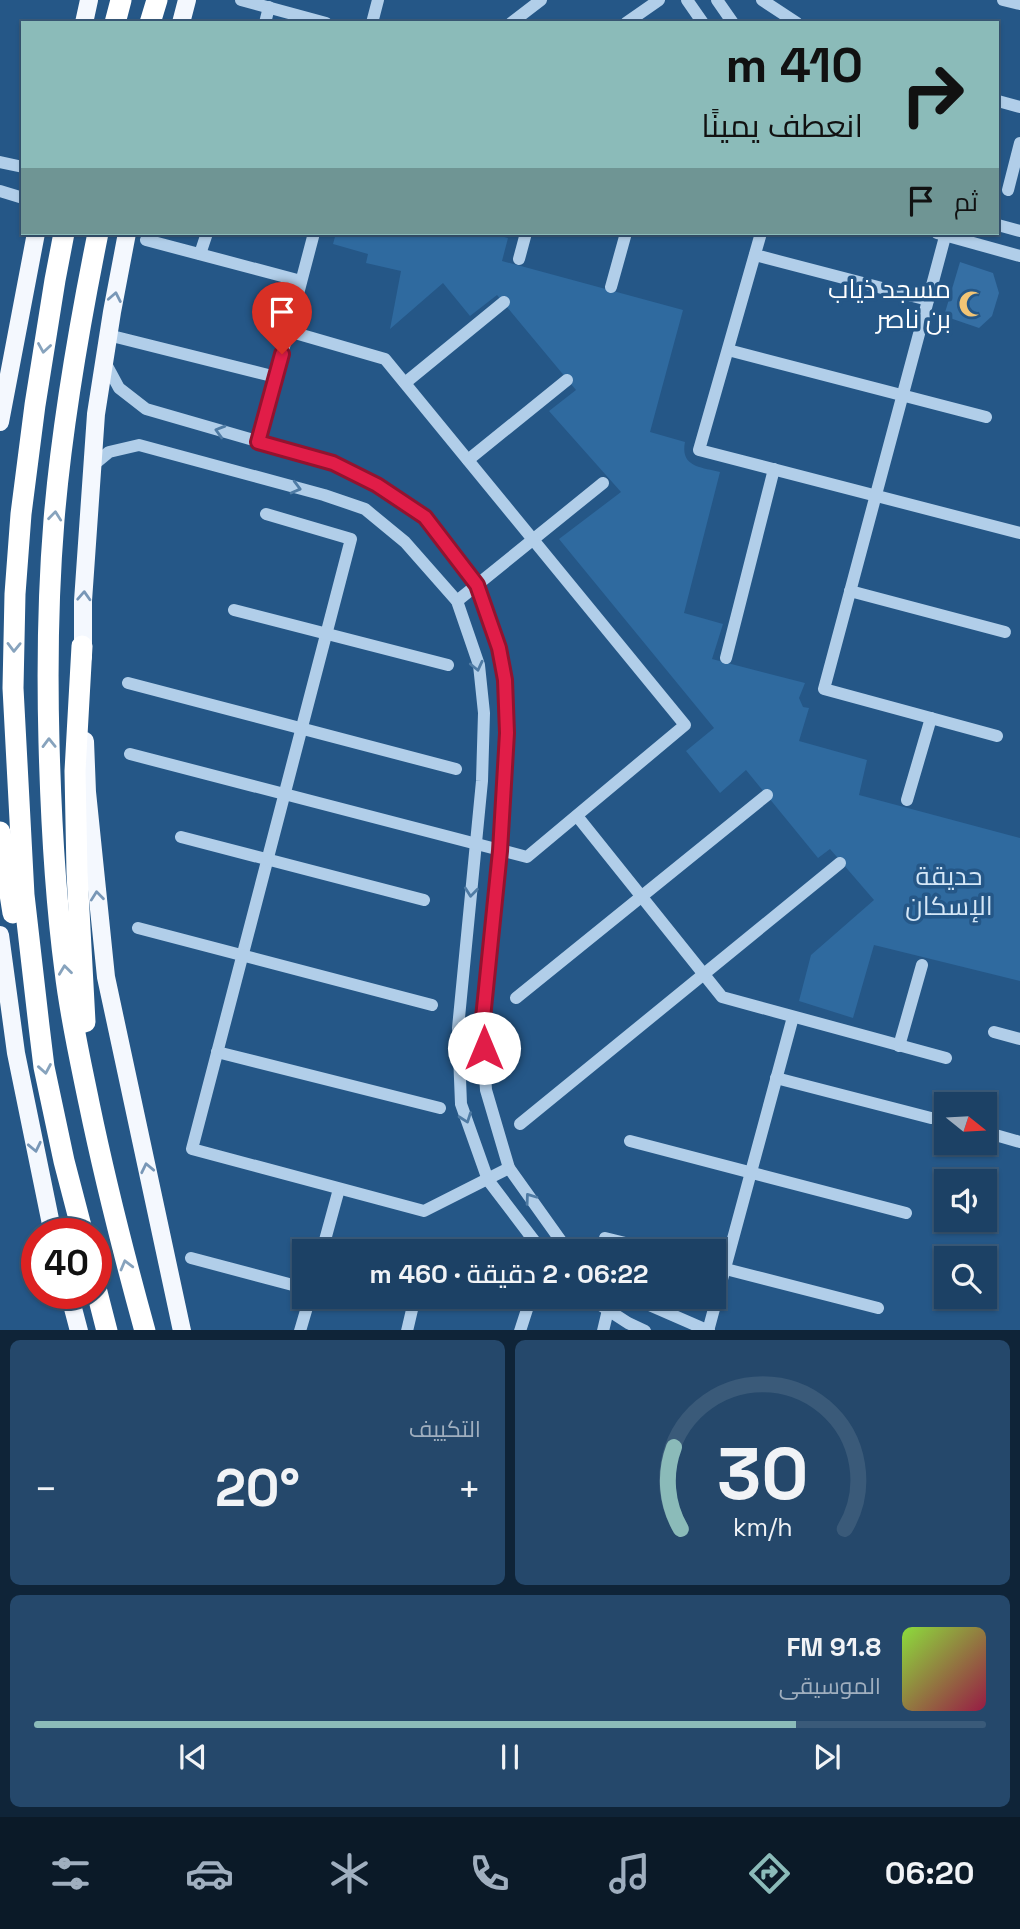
<!DOCTYPE html>
<html lang="ar">
<head>
<meta charset="utf-8">
<style>
  body { margin:0; font-family:"Space Grotesk",Cairo,sans-serif; background:#25486b; color:#f1f3f6; direction:rtl; height:100vh; display:flex; flex-direction:column; font-size:26px; white-space:nowrap }
  * { box-sizing:border-box; margin:0 }
  p { font-size:23px; color:#a0afbf }
  .icon { flex:none; width:38px; height:38px; fill:none; stroke:currentColor; stroke-width:2; stroke-linecap:round; stroke-linejoin:round }
  .map { position:relative; height:1330px; overflow:hidden; direction:ltr }
  .panel { display:flex; flex-direction:column; gap:10px; padding:10px; background:#0f2438; flex:1 }
  .panel>* { flex:none }
  .guide { position:absolute; left:21px; top:21px; width:978px; height:214px; border-radius:0px; box-shadow:0 2px 5px #0004,0 0 0 2px #3a5a79; direction:rtl; background:#8bbbb9; color:#111; overflow:hidden }
  .needle { width:46px; rotate:108deg }
  .controls { position:absolute; left:934px; top:1092px; display:grid; gap:14px }
  .controls a { display:grid; place-items:center; width:63px; height:63px; border-radius:0px; background:#1c4165; box-shadow:0 2px 5px #0004,0 0 0 2px #3a5a79; font-size:35px }
  .speed { position:absolute; left:21px; top:1218px; display:flex; gap:14px; font-size:35px; font-weight:700; text-align:center }
  .speed>* { display:grid; place-content:center; width:91px; height:91px; border-radius:50%; background:#1c4165; box-shadow:0 2px 5px #0004,0 0 0 2px #3a5a79; line-height:1 }
  .speed .limit { border:10px solid #d22; background:#fff; color:#111 }
  .pin { position:absolute; display:grid; place-items:center; width:60px; height:60px; color:#fff; margin:-72px -30px; border-radius:50% 50% 50% 0; rotate:-45deg; box-shadow:0 0 7px #0007 }
  .pin .icon { rotate:45deg }
  .me { position:absolute; width:77px; margin:-38px; rotate:0deg; stroke-linejoin:round; filter:drop-shadow(0 0 5px #0008) }
  .turn { display:flex; align-items:center; gap:24px; height:147px; padding:0 21px; font-size:32px }
  .turn .icon { width:91px; height:91px; stroke-width:2.5 }
  .turn b { display:block; font-size:49px; line-height:60px }
  .then { display:flex; align-items:center; height:66px; padding:0 21px; background:#0003; gap:14px; font-size:26px }
  .big { font-size:52px; font-weight:600; line-height:1.1 }
  .panel .tile { flex:1; display:flex; flex-direction:column; justify-content:center; gap:10px; min-width:0; padding:0 24px; border-radius:10px; background:#25486b }
  .panel .dial { align-items:center; gap:0 }
  .dial svg { height:182px; overflow:visible; fill:none; stroke:#3a5a79; stroke-width:7; stroke-linecap:round; text-anchor:middle }
  .dial text { fill:#f1f3f6; stroke:none }
  .song { display:flex; align-items:center; gap:21px }
  .cover { width:84px; height:84px; border-radius:10px; background:linear-gradient(135deg,hsl(90 70% 55%),hsl(340 70% 35%)) }
  .played { height:7px; border-radius:4px; background:linear-gradient(90deg,#8bbbb9 80%,#3a5a79 80%) }
  .keys { display:flex; justify-content:space-around; direction:ltr }
  .heat { display:flex; justify-content:space-between; align-items:center; font-size:38px; direction:ltr }
  .panel .tiles { flex:1; display:grid; gap:10px; grid-template-columns:1fr 1fr }
  .tile:last-child { grid-column:span 2 }
  .trip { position:absolute; left:292px; top:1239px; width:434px; height:70px; border-radius:0px; background:#1c4165; box-shadow:0 2px 5px #0004,0 0 0 2px #3a5a79; font-weight:600; line-height:70px; text-align:center; direction:rtl }
  .menu { display:flex; height:112px; justify-content:space-around; align-items:center; background:#0b1a28; color:#a0afbf }
  .menu .icon { width:49px; height:49px }
  .menu .selected { color:#8bbbb9 }
  .menu b { font-size:32px; color:#f1f3f6 }
  .map>svg:first-child { display:block }
  .green { fill:#2f6a9f }
  .building { fill:#356fa4 }
  .lines { fill:none; stroke-linecap:round; stroke-linejoin:round }
  .minor { stroke:#b1cee9; stroke-width:12 }
  .major { stroke:#f4f8fe; stroke-width:18 }
  .highway { stroke:#fff; stroke-width:21 }
  .oneway { stroke:#7897b7 }
  .oneway2 { stroke:#87a3bd }
  .oneway3 { stroke:#4f7ba4 }
  .route-casing { stroke:#92132f; stroke-width:18 }
  .route { stroke:#e11d48; stroke-width:12 }
  .labels { text-anchor:middle; dominant-baseline:central; stroke-width:7; stroke-linejoin:round; paint-order:stroke }
  .poi-label { font-size:26px; fill:#fff; stroke:#255787; text-anchor:end }
  .park-label { font-size:26px; fill:#d5e7f7; stroke:#255787 }
</style>
</head>
<body>
<div class="map">
<svg width="1020" height="1331" viewBox="0 0 1020 1331">
  <rect width="100%" height="100%" fill="#255787"/>
  <path class="green" d="M336,233H489L508,238L502,261L683,310L650,432L685,442C680,467 701,467 720,472L684,613L723,624L712,659L805,683L799,698L803,707L809,708L799,741L867,760L859,795L1020,838V981L874,945L853,1018L799,1001L811,955L874,900L830,849L818,858L746,770L720,793L686,751L714,728L559,539L621,492L549,411L576,390L497,295L470,316L443,283L390,329L401,271L366,263L368,254L333,244Z"/>
  <path class="building" d="M960,262L993,273L999,293L992,316L979,328L944,316Z"/>
  <g class="lines">
    <g class="minor">
      <path d="M241,0L326,23"/>
      <path d="M687,0L703,23"/>
      <path d="M717,0L733,23"/>
      <path d="M762,0L797,23"/>
      <path d="M1003,0L1020,4"/>
      <path d="M265,23L269,7"/>
      <path d="M372,23L378,0"/>
      <path d="M511,23L541,0"/>
      <path d="M626,23L659,0"/>
      <path d="M998,101L1020,107"/>
      <path d="M0,162L23,167"/>
      <path d="M1008,190L1020,143"/>
      <path d="M0,191L23,198"/>
      <path d="M998,225L1020,231"/>
      <path d="M761,233L699,450L1020,533"/>
      <path d="M937,233L1020,256"/>
      <path d="M946,233L824,689L997,736"/>
      <path d="M146,240L301,281"/>
      <path d="M200,254L207,233"/>
      <path d="M755,255L928,300"/>
      <path d="M519,259L526,233"/>
      <path d="M611,287L626,233"/>
      <path d="M108,335L276,377"/>
      <path d="M728,350L986,417"/>
      <path d="M105,362L119,388L146,409L333,463L377,485L424,517L477,585L499,648L505,680L507,733L500,851L482,1028L486,1090L509,1168L561,1241L572,1251"/>
      <path d="M405,383L504,302"/>
      <path d="M259,442L314,233"/>
      <path d="M468,460L567,380"/>
      <path d="M92,466L109,452L139,445L324,495L365,509L405,542L457,601L479,665L484,713L482,781L458,1028L461,1104L488,1180L542,1251"/>
      <path d="M266,514L351,539L192,1149L424,1211L509,1168"/>
      <path d="M850,591L1005,632"/>
      <path d="M457,601L603,483"/>
      <path d="M234,610L448,665"/>
      <path d="M726,658L774,469"/>
      <path d="M128,683L456,769"/>
      <path d="M130,754L527,857L685,725L385,359L288,331"/>
      <path d="M907,800L931,718"/>
      <path d="M577,816L722,997L946,1058"/>
      <path d="M181,837L424,900"/>
      <path d="M138,928L432,1005"/>
      <path d="M516,998L767,795"/>
      <path d="M994,1032L1020,1039"/>
      <path d="M899,1046L922,965"/>
      <path d="M217,1052L440,1108"/>
      <path d="M776,1078L931,1118"/>
      <path d="M520,1124L840,863"/>
      <path d="M985,1132L1020,1142"/>
      <path d="M630,1141L906,1213"/>
      <path d="M605,1238L658,1251"/>
      <path d="M322,1251L339,1189"/>
      <path d="M191,1258L304,1288"/>
      <path d="M714,1266L878,1308"/>
      <path d="M588,1297L628,1323L645,1331"/>
      <path d="M631,1297L709,1331"/>
      <path d="M300,1331L310,1297"/>
      <path d="M407,1331L415,1297"/>
      <path d="M520,1331L531,1297"/>
      <path d="M603,1331L608,1310"/>
      <path d="M708,1331L793,1017"/>
    </g>
    <g class="major">
      <path d="M84,23L89,0"/>
      <path d="M181,23L187,0"/>
      <path d="M0,422L36,233"/>
      <path d="M83,657V601L96,414L112,312L127,233"/>
      <path d="M85,741L87,792L106,977L182,1331"/>
      <path d="M0,935L16,1053L53,1234"/>
      <path d="M69,1293L79,1331"/>
    </g>
    <g class="highway">
      <path d="M115,23L121,0"/>
      <path d="M150,23L157,0"/>
      <path d="M64,233L55,280L35,405L21,514L15,594L13,688L24,895L39,1026L44,1067L64,1161L83,1234"/>
      <path d="M98,233C79,327 62,424 54,520C48,594 47,668 49,743C51,819 55,895 65,971C70,1015 80,1059 89,1103C105,1180 124,1255 145,1331"/>
      <path d="M82,646L75,771L77,873L85,1022"/>
      <path d="M0,832L13,913"/>
      <path d="M96,1288L107,1331"/>
    </g>
  </g>
  <defs><path id="oneway-chevron" d="M-2-3.5L2.5 0L-2 3.5" fill="none" stroke-width="1.6" stroke-linecap="round" stroke-linejoin="round" transform="scale(1.75)"/></defs>
  <g class="oneway">
    <use href="#oneway-chevron" transform="translate(115 297) rotate(-79)"/>
    <use href="#oneway-chevron" transform="translate(84 596) rotate(-87)"/>
    <use href="#oneway-chevron" transform="translate(97 896) rotate(-96)"/>
    <use href="#oneway-chevron" transform="translate(35 1147) rotate(78)"/>
    <use href="#oneway-chevron" transform="translate(147 1168) rotate(-102)"/>
  </g>
  <g class="oneway2">
    <use href="#oneway-chevron" transform="translate(44 348) rotate(99)"/>
    <use href="#oneway-chevron" transform="translate(55 516) rotate(-84)"/>
    <use href="#oneway-chevron" transform="translate(14 647) rotate(91)"/>
    <use href="#oneway-chevron" transform="translate(49 743) rotate(-91)"/>
    <use href="#oneway-chevron" transform="translate(65 970) rotate(-97)"/>
    <use href="#oneway-chevron" transform="translate(45 1069) rotate(80)"/>
    <use href="#oneway-chevron" transform="translate(126 1265) rotate(-105)"/>
  </g>
  <g class="oneway3">
    <use href="#oneway-chevron" transform="translate(220 431) rotate(-164)"/>
    <use href="#oneway-chevron" transform="translate(296 488) rotate(15)"/>
    <use href="#oneway-chevron" transform="translate(477 666) rotate(77)"/>
    <use href="#oneway-chevron" transform="translate(471 892) rotate(96)"/>
    <use href="#oneway-chevron" transform="translate(466 1118) rotate(70)"/>
    <use href="#oneway-chevron" transform="translate(530 1198) rotate(-126)"/>
  </g>
  <g class="lines">
    <g class="route-casing">
      <path id="route" d="M282,354L258,442L333,463L377,485L425,517L477,585L499,648L505,680L507,733L500,851L482,1028L484,1048"/>
    </g>
    <use href="#route" class="route"/>
  </g>
  <defs>
    <g id="mosque-bare" transform="scale(2.1)"><path d="M3.5-4.9A6 6 0 1 0 3.5 4.9A5 5 0 1 1 3.5-4.9Z" fill="#f3c575" stroke="#255787" stroke-width="2.5" paint-order="stroke"/></g>
  </defs>
  <g fill-rule="evenodd">
    <use href="#mosque-bare" x="972" y="304"/>
  </g>
  <g class="labels">
    <g class="poi-label">
      <text x="951" y="289">مسجد ذياب<tspan x="951" dy="30">بن ناصر</tspan></text>
    </g>
    <g class="park-label">
      <text x="949" y="876">حديقة<tspan x="949" dy="30">الإسكان</tspan></text>
    </g>
  </g>
</svg>
<div class="controls">
<a><svg class="needle" viewBox="-14 -14 28 28"><path d="M0-13l5 13h-10z" fill="#e53935"/><path d="M0 13l5-13h-10z" fill="#a0afbf"/></svg></a>
<a><svg class="icon" aria-label="sound" viewBox="0 0 24 24"><path d="M4 9h4l5-4v14l-5-4H4zM17 9q2 3 0 6"/></svg></a>
<a><svg class="icon" aria-label="search" viewBox="0 0 24 24"><circle cx="10" cy="10" r="6"/><path d="M15 15l6 6"/></svg></a>
</div>
<div class="speed"><div class="limit">40</div></div>
<div class="pin" style="left:282px;top:354px;background:#d93025"><svg class="icon" aria-label="arrive" viewBox="0 0 24 24"><path d="M6 21V4h12l-3 4 3 4H6"/></svg></div>
<svg class="me" style="left:484px;top:1048px" viewBox="-20 -20 40 40"><circle r="19" fill="#fff"/><path d="M0-13L10 11 0 6-10 11z" fill="#e11d48"/></svg>
<div class="trip">06:22 · 2 دقيقة · 460 m</div>
<div class="guide">
<div class="turn"><svg class="icon" aria-label="right" viewBox="0 0 24 24"><path d="M7 20v-9h11M14 6l5 5-5 5"/></svg><div><b>410 m</b>انعطف يمينًا</div></div>
<div class="then">ثم<svg class="icon" aria-label="arrive" viewBox="0 0 24 24"><path d="M6 21V4h12l-3 4 3 4H6"/></svg></div>
</div>
</div>
<section class="panel">
<div class="tiles">
<div class="tile dial"><svg viewBox="0 0 100 80">
<path d="M14 69A42 42 0 1 1 86 69"/>
<path d="M14 69A42 42 0 0 1 11 33" stroke="#8bbbb9"/>
<text x="50" y="56" font-size="32" font-weight="700">30</text>
<text x="50" y="72" font-size="11">km/h</text>
</svg></div>
<div class="tile"><p>التكييف</p>
<div class="heat"><a>−</a><b class="big">20°</b><a>+</a></div>
</div>
<div class="tile">
<div class="song"><i class="cover"></i><div><b>91.8 FM</b><p>الموسيقى</p></div></div>
<div class="played"></div>
<div class="keys"><svg class="icon" aria-label="previous" viewBox="0 0 24 24"><path d="M18 5L8 12l10 7zM5 5v14"/></svg><svg class="icon" aria-label="pause" viewBox="0 0 24 24"><path d="M8 5v14M16 5v14"/></svg><svg class="icon" aria-label="next" viewBox="0 0 24 24"><path d="M6 5l10 7-10 7zM19 5v14"/></svg></div>
</div>
</div>
</section>
<nav class="menu">
<b>06:20</b>
<svg class="icon selected" aria-label="directions" viewBox="0 0 24 24"><path d="M12 3l9 9-9 9-9-9zM9 14v-3h6M13 9l2 2-2 2"/></svg>
<svg class="icon" aria-label="music" viewBox="0 0 24 24"><path d="M9 18V5l10-2v13"/><circle cx="6" cy="18" r="3"/><circle cx="16" cy="16" r="3"/></svg>
<svg class="icon" aria-label="phone" viewBox="0 0 24 24"><path d="M5 4h4l2 5-3 2q2 4 5 5l2-3 5 2v4C11 20 4 13 5 4z"/></svg>
<svg class="icon" aria-label="climate" viewBox="0 0 24 24"><path d="M12 3v18M4 7l16 10M4 17L20 7"/></svg>
<svg class="icon" aria-label="car" viewBox="0 0 24 24"><path d="M5 17H2v-5l4-1 3-4h7l3 4 3 1v5h-3M9 17h6M6 11h13"/><circle cx="7" cy="17" r="2"/><circle cx="17" cy="17" r="2"/></svg>
<svg class="icon" aria-label="filters" viewBox="0 0 24 24"><path d="M4 7h16M4 17h16"/><circle cx="9" cy="7" r="2"/><circle cx="15" cy="17" r="2"/></svg>
</nav>
</body>
</html>
